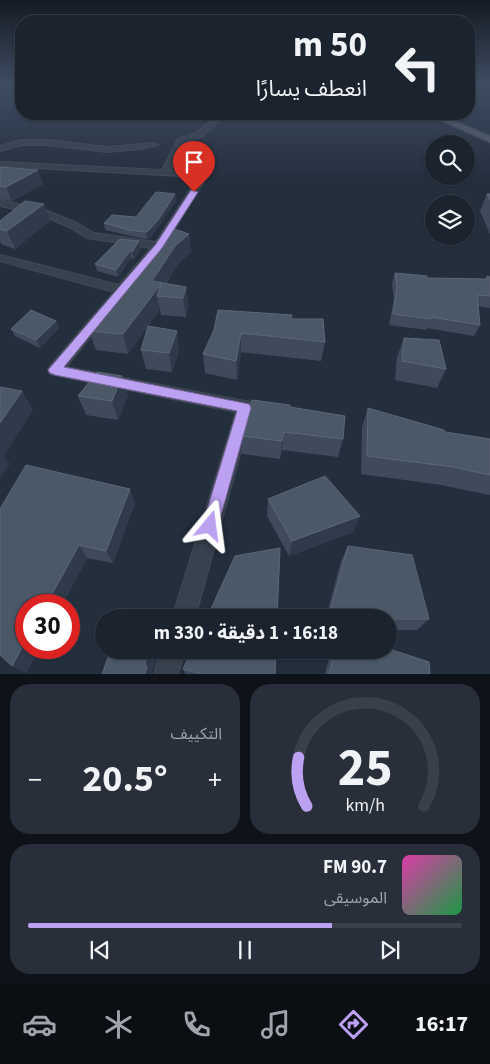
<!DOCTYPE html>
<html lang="ar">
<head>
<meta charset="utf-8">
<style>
  body { margin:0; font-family:"Source Sans 3","Noto Sans Arabic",sans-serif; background:#282f3a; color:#f1f3f6; direction:rtl; height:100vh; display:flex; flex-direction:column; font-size:19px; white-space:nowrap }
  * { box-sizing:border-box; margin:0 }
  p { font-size:16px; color:#a0a4aa }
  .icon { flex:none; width:28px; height:28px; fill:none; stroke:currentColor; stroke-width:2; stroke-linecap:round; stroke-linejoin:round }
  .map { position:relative; height:674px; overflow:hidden; direction:ltr }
  .drawer { display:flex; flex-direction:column; gap:10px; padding:10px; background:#0f1319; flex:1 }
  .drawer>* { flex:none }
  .hud { position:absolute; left:15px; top:15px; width:460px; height:105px; border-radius:20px; box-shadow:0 1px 4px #0004,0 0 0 1px #39404a; direction:rtl; background:#1b232e; color:#f1f3f6; overflow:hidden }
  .tools { position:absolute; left:425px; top:135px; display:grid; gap:10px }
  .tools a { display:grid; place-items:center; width:50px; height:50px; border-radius:50%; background:#1b232e; box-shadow:0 1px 4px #0004,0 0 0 1px #39404a; font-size:25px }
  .speed { position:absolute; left:15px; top:594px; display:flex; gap:10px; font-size:25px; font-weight:700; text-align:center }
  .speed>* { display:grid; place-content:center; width:65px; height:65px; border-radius:50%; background:#1b232e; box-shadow:0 1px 4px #0004,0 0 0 1px #39404a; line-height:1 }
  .speed .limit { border:8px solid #d22; background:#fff; color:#111 }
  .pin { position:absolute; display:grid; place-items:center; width:42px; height:42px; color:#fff; margin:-51px -21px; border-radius:50% 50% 50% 0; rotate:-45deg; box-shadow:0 0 5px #0007 }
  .pin .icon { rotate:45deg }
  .me { position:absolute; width:55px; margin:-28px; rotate:16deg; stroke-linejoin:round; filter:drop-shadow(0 0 4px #0008) }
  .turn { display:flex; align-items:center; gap:18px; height:105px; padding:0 25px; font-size:22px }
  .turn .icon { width:65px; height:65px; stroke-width:2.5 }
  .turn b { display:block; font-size:35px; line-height:42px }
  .big { font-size:38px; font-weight:700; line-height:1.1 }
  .drawer .card { flex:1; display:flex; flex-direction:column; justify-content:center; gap:8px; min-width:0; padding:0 18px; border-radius:20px; background:#282f3a }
  .drawer .dial { align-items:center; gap:0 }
  .dial svg { height:130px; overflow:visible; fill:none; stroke:#39404a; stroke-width:7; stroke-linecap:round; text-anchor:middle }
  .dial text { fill:#f1f3f6; stroke:none }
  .song { display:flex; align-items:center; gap:15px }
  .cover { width:60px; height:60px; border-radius:8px; background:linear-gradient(135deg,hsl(320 70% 55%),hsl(140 70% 35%)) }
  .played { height:5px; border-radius:2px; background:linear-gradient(90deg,#bca0f2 70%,#39404a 70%) }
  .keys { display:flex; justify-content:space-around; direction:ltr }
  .heat { display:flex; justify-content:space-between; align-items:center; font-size:28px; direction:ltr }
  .drawer .tiles { flex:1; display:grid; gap:10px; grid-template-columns:1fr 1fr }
  .card:last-child { grid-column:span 2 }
  .trip { position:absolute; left:95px; top:609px; width:302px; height:50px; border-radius:25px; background:#1b232e; box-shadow:0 1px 4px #0004,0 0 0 1px #39404a; font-weight:700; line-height:50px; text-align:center; direction:rtl }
  .dock { display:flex; height:80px; justify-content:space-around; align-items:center; background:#0b0e12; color:#a0a4aa }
  .dock .icon { width:35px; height:35px }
  .dock .active { color:#bca0f2 }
  .dock b { font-size:22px; color:#f1f3f6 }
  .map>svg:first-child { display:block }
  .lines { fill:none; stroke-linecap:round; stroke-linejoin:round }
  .minor-casing { stroke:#414a57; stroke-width:2 }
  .major-casing { stroke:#414a57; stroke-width:3 }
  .minor { fill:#38414e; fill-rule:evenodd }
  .major { fill:#56606e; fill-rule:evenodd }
  .wall { fill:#3f4b5c }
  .shaded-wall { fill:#2f3b4b }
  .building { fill:#4b5868; stroke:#5c6777 }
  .route { fill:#bca0f2; stroke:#7a689d }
</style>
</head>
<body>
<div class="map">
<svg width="490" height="674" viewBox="0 0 490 674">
  <rect width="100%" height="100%" fill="#242f3e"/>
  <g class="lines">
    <g class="minor-casing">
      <g id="minor">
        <path d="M219,114H226L202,137L184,142L170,171L204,172L208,175L163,248L66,367L245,401L251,402L253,407L195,618H172L236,412L50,374L48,370L50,366L114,292L0,261V255L119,285L151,248L87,238L69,227L39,214L0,206V200L45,210L77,223L94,233L156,242L198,177L0,166V162L162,170L178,139L196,133Z"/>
        <path d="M21,140H48L107,147L154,143L158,145L140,149L107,152L48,145H21L0,151V146Z"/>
        <path d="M161,650H185L178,674H154Z"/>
      </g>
    </g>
    <g class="major-casing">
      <path id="major" d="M427,114H437L490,136V142Z"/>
    </g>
    <use href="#minor" class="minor"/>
    <use href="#major" class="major"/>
  </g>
  <g class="wall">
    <path d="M0,167L43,184L12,201L0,199Z"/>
    <path d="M487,194H490V234L480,211Z"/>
    <path d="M176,200L159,226L150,237L147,239L131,236L105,230L104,223L136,217Z"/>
    <path d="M44,204L50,221L15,249L1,244L0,241V221Z"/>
    <path d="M169,227L191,252L177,265L166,284L186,287L188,306L186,317L161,315L160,309L128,354L96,350L89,331L112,308L133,282L156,247V243Z"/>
    <path d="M139,241L141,248L134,259L131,258L118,277L97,271L95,264Z"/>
    <path d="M395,273L427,278L485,279L487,276L490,277V308L478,306L480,325L474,336L427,328V330L389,325L394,298L392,284Z"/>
    <path d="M291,319L325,342L321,361L241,352L237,380L205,373L203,354L214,330Z"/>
    <path d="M56,321L59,328L40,348L15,336L11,329Z"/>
    <path d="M404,338L446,369L437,388L395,380L397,357Z"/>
    <path d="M141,350H179L172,372L146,369Z"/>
    <path d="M128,395L118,420L86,415L78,396Z"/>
    <path d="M290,407L343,439L338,457L282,450L280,459L242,454V436Z"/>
    <path d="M368,408L445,432L490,439V495L441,485L361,474L362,427Z"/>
    <path d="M268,499L360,516L353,532L289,556L267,516Z"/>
    <path d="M135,503L113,563L87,558L62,605H26V648H40L26,673L12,666L0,509Z"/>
    <path d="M348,546L429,619L417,630H389V618H326L341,561Z"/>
    <path d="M331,650H389L430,674H325Z"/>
    <path d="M183,669L275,674H185Z"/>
  </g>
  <g class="shaded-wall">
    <path d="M38,170L43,184L12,201L6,187Z"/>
    <path d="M175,194L176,200L159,226L150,237L147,239L146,232Z"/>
    <path d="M44,204L50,221L15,249L7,231Z"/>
    <path d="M189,234L191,252L177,265L157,297L160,309L128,354L123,334L152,281L175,246Z"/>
    <path d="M139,241L141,248L134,259L132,252Z"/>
    <path d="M130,251L131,258L118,277L116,270Z"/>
    <path d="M186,287L188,306L186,317L183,298Z"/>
    <path d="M56,321L59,328L40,348L36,340Z"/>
    <path d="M177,331L179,350L172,372L169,353Z"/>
    <path d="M241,333V352L237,380L236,361Z"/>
    <path d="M122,376L128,395L118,420L112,401Z"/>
    <path d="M22,391L33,410L4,456L10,464L0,478V423Z"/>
    <path d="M284,432L282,450L280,459L282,441Z"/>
    <path d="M130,489L135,503L113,563L106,551Z"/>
    <path d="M360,516L353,532L289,556L292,541Z"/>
    <path d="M79,545L87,558L62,605H46Z"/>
    <path d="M26,640V648H40L26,673L12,666Z"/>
    <path d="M149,650L156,660L152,673L153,674H145V664Z"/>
  </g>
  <g class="building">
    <path d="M0,167L38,170L6,187L0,186Z"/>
    <path d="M156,192L175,194L158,220L149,230L146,232L129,230L104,223L112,215L136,217Z"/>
    <path d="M487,194H490V200Z"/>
    <path d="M25,201L44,204L7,231L0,229V221Z"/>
    <path d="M169,227L189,234L175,246L152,281L186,287L183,298L157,296L161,284L123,334L89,331L108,307L112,308L133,282L159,244L156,243Z"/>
    <path d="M120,239L139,241L132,252L130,251L116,270L95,264Z"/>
    <path d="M395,273L427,276V278L488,279L487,276L490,277V296L477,295L480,325L431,317V319L393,314L397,287Z"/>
    <path d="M31,310L56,321L36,340L11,329Z"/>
    <path d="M218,310L292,315L291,319H323L325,342L241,333L236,361L203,354L214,330Z"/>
    <path d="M148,326L177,331L169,353L141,350Z"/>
    <path d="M404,338L439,340L446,369L402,361Z"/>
    <path d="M97,372L122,376L112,401L78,396Z"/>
    <path d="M0,387L22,391L0,423Z"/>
    <path d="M252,400L290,405V407L345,416L343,439L284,432L282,441L242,436Z"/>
    <path d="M368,408L444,430L445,432L490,439V475L453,467L367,456Z"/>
    <path d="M26,465L130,489L106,551L79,545L46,605H26V640L12,666L0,655V509Z"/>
    <path d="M325,476L360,516L292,541L268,499Z"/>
    <path d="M348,546L412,555L429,619H389V618H328Z"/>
    <path d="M280,548L277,618H207L235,556Z"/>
    <path d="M389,649L429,662L430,674H329L335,650H389Z"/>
    <path d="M149,650L145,664L147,667L145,674H102L110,652Z"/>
    <path d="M192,650H276L275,674H201L183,669Z"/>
  </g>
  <linearGradient id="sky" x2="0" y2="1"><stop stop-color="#141a22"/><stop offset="0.47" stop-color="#3f4d63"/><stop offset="1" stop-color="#3f4d63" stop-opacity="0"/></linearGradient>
  <rect width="490" height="179" fill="url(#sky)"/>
  <path class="route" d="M191,190L198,192L162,248L64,367L249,404L251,408L218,526L216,531L210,534L204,531L202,526L237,411L55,375L50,373L48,370L156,244Z"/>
</svg>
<div class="tools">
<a><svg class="icon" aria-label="search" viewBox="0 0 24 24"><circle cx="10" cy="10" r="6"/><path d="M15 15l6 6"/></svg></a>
<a><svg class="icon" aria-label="layers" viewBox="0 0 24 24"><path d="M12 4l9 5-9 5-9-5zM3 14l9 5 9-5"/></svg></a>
</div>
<div class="speed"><div class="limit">30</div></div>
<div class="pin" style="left:194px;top:192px;background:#d93025"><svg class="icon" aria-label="arrive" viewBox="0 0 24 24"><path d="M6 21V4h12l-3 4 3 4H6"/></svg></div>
<svg class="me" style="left:210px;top:526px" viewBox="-20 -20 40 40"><path d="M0-17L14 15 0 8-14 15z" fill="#bca0f2" stroke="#fff" stroke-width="4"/></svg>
<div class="trip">16:18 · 1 دقيقة · 330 m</div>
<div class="hud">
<div class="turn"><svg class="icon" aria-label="left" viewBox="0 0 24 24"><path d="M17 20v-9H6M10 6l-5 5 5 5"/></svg><div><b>50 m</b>انعطف يسارًا</div></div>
</div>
</div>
<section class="drawer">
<div class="tiles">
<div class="card dial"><svg viewBox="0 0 100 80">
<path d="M14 69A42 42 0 1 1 86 69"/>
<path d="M14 69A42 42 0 0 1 9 39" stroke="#bca0f2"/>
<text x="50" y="56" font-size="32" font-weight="700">25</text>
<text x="50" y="72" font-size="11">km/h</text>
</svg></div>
<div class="card"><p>التكييف</p>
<div class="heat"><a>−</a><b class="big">20.5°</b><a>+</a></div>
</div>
<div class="card">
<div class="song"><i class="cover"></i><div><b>90.7 FM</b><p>الموسيقى</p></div></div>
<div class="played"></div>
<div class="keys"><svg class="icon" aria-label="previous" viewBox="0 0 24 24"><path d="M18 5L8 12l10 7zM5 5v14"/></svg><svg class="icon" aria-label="pause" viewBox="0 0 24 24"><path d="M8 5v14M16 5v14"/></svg><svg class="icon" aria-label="next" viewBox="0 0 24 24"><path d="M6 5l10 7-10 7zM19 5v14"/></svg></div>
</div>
</div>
</section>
<nav class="dock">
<b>16:17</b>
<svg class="icon active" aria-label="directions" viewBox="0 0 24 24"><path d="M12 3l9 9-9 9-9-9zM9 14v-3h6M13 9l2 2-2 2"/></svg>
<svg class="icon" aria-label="music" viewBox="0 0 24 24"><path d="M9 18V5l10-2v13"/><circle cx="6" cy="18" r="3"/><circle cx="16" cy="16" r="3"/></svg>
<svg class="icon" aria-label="phone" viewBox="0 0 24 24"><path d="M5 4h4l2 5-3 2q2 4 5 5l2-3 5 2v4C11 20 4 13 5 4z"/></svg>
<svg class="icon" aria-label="climate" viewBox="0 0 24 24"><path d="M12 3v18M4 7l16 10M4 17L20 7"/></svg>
<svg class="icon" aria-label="car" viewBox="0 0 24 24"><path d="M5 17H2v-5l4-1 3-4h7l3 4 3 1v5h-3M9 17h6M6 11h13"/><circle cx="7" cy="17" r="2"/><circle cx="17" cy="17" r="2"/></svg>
</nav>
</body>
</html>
